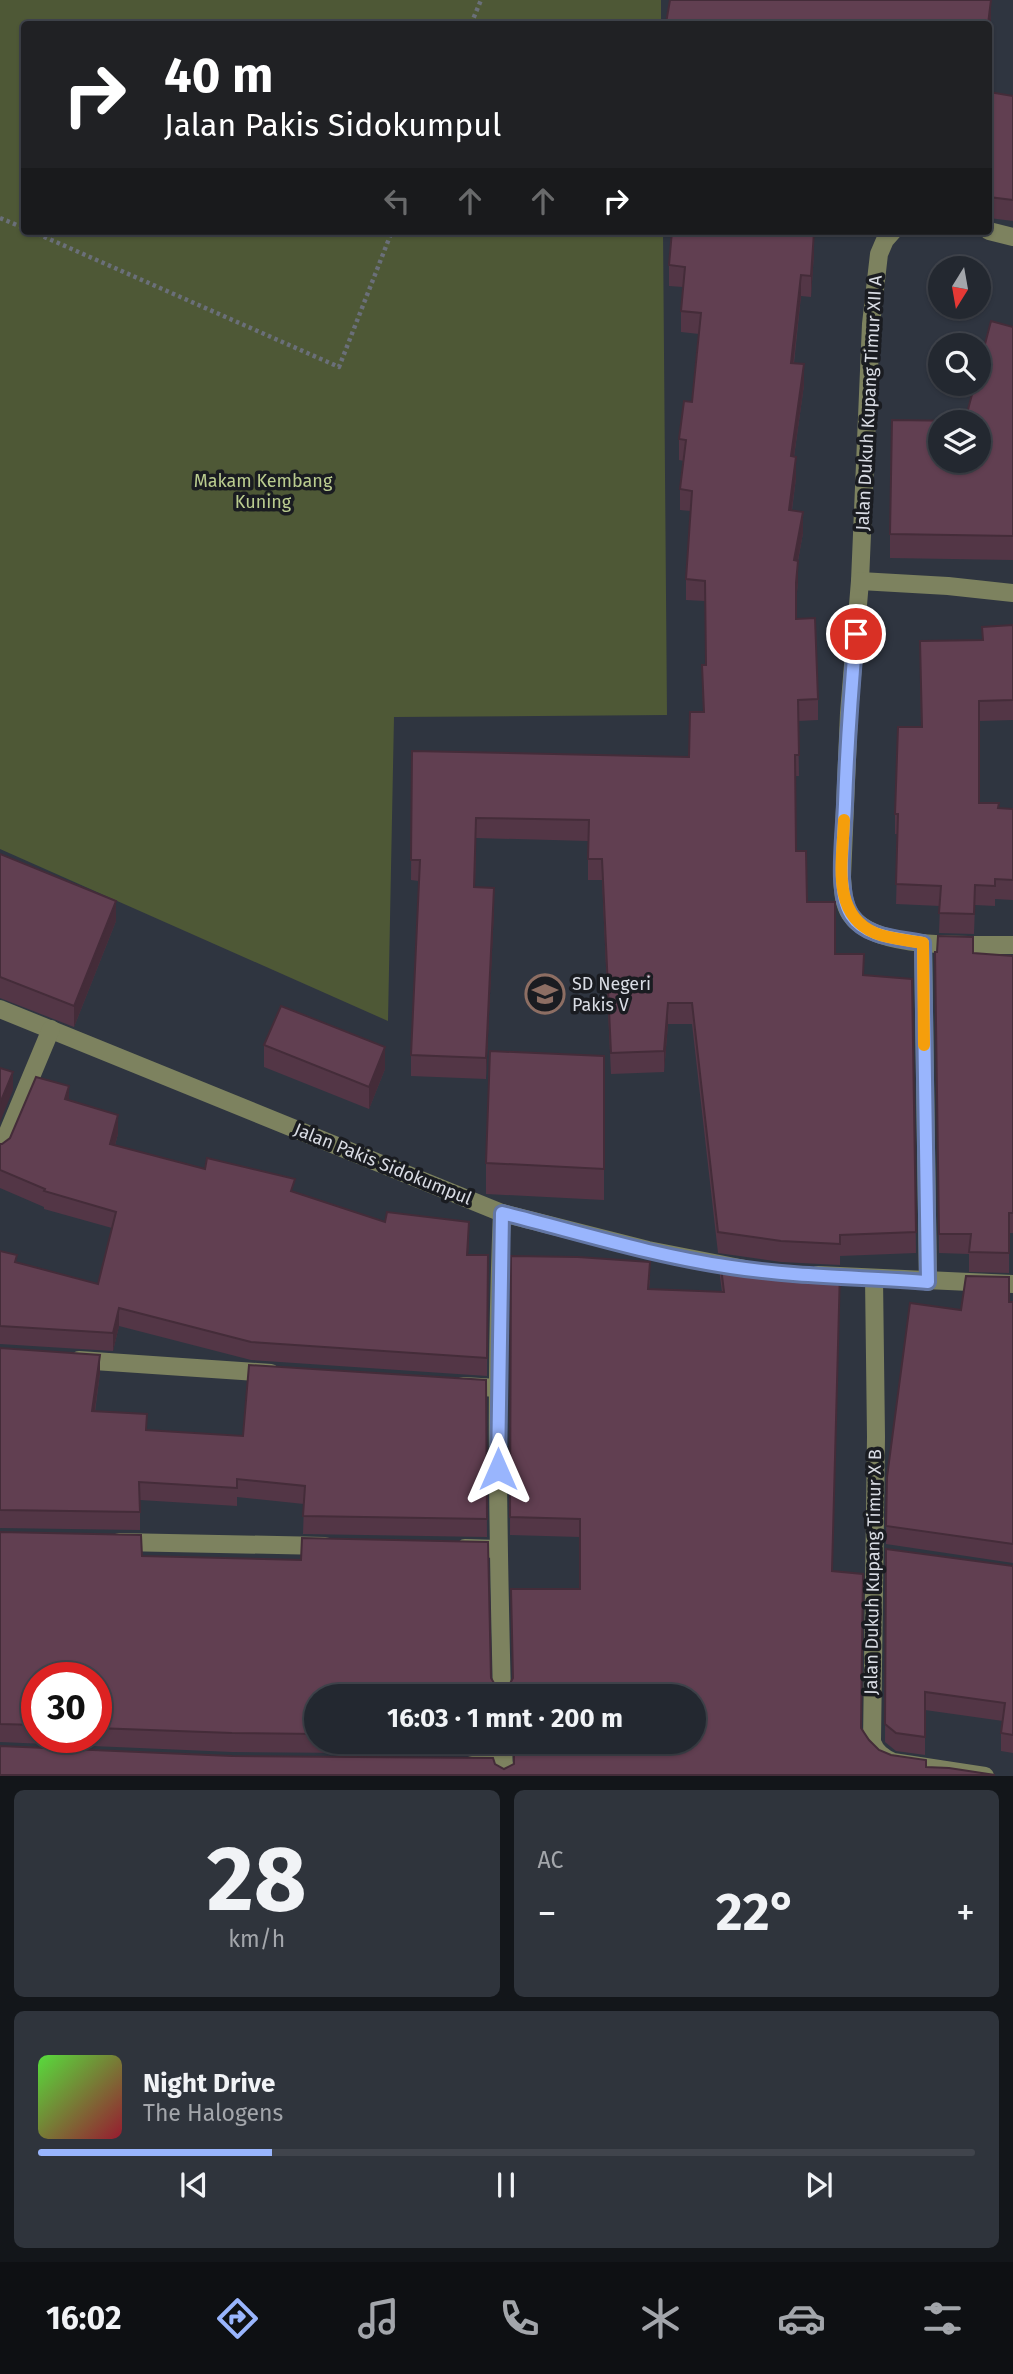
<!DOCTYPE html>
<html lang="id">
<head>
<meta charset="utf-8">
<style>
  body { margin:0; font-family:"Fira Sans",sans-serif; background:#2f343c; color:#f1f3f6; height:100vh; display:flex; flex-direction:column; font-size:26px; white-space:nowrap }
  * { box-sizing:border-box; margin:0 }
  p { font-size:23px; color:#a3a6ab }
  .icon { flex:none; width:38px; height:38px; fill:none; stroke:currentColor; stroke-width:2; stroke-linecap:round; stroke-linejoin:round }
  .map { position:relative; height:1776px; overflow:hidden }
  .drawer { display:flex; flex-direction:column; gap:14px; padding:14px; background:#13161a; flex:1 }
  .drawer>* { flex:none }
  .top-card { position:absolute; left:21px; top:21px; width:971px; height:214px; border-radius:7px; box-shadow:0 2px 5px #0004,0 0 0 2px #40444c; background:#202124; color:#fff; overflow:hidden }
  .needle { width:46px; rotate:191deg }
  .buttons { position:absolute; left:928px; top:256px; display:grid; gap:14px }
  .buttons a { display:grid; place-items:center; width:63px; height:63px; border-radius:50%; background:#232830; box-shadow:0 2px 5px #0004,0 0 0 2px #40444c; font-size:35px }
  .speed { position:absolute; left:21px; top:1662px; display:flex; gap:14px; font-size:35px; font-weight:700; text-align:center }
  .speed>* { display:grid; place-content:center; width:91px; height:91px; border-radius:50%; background:#232830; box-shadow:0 2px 5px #0004,0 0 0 2px #40444c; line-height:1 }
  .speed .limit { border:10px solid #d22; background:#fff; color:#111 }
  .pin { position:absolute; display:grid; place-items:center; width:60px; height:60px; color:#fff; margin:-30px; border:4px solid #fff; border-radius:50%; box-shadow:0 2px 7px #0007 }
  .me { position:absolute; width:77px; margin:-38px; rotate:0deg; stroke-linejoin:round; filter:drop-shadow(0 0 5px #0008) }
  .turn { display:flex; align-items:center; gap:24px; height:147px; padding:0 28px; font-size:32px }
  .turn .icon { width:91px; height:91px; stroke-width:2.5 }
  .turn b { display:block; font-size:49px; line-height:60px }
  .lanes { display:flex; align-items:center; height:66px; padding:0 28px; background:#0003; justify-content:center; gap:35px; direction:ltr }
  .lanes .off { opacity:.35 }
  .big { font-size:52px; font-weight:700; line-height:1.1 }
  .drawer .tile { flex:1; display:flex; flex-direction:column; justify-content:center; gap:10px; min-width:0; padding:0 24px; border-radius:10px; background:#2f343c }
  .drawer .dial { align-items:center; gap:0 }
  .dial b { font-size:91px; line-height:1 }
  .song { display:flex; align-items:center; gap:21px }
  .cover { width:84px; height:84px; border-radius:10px; background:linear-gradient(135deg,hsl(110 70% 55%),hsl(350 70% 35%)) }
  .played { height:7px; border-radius:4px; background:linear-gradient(90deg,#99b5fd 25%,#40444c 25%) }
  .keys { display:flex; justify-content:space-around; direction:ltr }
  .heat { display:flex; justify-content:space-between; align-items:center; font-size:38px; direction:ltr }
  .drawer .tiles { flex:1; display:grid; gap:14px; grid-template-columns:1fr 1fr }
  .tile:last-child { grid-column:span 2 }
  .trip { position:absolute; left:304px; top:1684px; width:402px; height:70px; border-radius:35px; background:#232830; box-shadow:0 2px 5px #0004,0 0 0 2px #40444c; font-weight:700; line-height:70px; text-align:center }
  .tab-bar { display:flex; height:112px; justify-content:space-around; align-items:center; background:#0e1013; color:#a3a6ab }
  .tab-bar .icon { width:49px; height:49px }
  .tab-bar .selected { color:#99b5fd }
  .tab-bar b { font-size:32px; color:#f1f3f6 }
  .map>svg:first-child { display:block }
  .green { fill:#4e5836 }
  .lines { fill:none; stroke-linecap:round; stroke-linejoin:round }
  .path { stroke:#6a6f79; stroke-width:4.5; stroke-dasharray:3.5 3.5; stroke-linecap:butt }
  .minor { stroke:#7d825f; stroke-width:18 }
  .wall { fill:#533646; fill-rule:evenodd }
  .shaded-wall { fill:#442c39 }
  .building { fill:#613f51; stroke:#442c39; stroke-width:2; fill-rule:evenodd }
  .route-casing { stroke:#6376a4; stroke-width:18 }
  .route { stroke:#99b5fd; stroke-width:12 }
  .slow { stroke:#f59e0b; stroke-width:12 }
  .labels { text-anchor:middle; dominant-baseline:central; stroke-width:7; stroke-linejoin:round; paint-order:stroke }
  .street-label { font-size:18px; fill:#d9dce4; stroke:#1a1c21 }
  .park-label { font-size:18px; fill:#bacc8f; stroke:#1a1c21 }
  .poi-label { font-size:18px; fill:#d9dce4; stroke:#1a1c21; text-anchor:start }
</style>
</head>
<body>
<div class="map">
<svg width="1013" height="1776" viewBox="0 0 1013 1776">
  <rect width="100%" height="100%" fill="#2f3540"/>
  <path class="green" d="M0,0H661V24H24V231H663L667,715L394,717L388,1021L0,849Z"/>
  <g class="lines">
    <g class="path">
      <path d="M471,24L481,0"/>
      <path d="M0,218L24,228"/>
      <path d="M31,231L339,367L392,231"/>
    </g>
    <g class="minor">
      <path d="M893,231L885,240L879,254L871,324L860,581L849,713L842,877C843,890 843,903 850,914C874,952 973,944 1013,945"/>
      <path d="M989,231L1013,237"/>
      <path d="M860,581L948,586L1013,593"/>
      <path d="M923,943L928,1282"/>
      <path d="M0,1009L502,1213L648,1250L745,1269"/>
      <path d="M0,1151L51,1029"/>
      <path d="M818,1275L1013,1284"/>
      <path d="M874,1278L876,1437L872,1742C876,1752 882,1757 893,1762L985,1776"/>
      <path d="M79,1360L271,1373"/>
      <path d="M463,1386L498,1388"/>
      <path d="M119,1542L325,1546"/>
      <path d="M465,1548L498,1549"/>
      <path d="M502,1696C498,1535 495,1374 502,1213"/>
      <path d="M503,1741L504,1776"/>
      <path d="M472,1765H504"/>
    </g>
  </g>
  <g class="wall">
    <path d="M989,92L1013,96V221L989,218Z"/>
    <path d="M814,253L811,297L801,296L794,363L804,385L794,457L796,478L792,510L803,533L798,561V582L796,601V619L818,699V720L798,721L799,776H795L796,851L807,902L835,954L864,975L912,979L916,1253L840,1256V1265L781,1262L718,1253L692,1024H668L664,1072L611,1074L602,880H588V841L476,838L475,887L494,909L486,1079L411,1076V1055L419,881L411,880L412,751L689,757L703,712L702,665H705V601L686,600V579L691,511L680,510V489L684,461L679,460V439L692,402L699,334L681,332V311L683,287L669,286V265Z"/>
    <path d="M1013,327V560L890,558V534L965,421Z"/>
    <path d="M1013,625V720L979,721V803L999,808L1013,809V900L995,899V906L975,905L974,934L939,933L940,906L896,904L898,834H895V814L921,727L920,641L982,640Z"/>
    <path d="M0,854L116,921L74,1027L0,998Z"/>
    <path d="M973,953L1013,956V1233H1009V1273L969,1272V1254L939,1253L935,972Z"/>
    <path d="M264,1045L385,1069L369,1109L264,1067Z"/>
    <path d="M604,1056V1200L486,1194V1163Z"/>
    <path d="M69,1100L118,1134L115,1145L295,1192L385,1222L469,1240L468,1255H488L487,1376L251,1360L119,1326L113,1351L0,1344V1251L17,1262L98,1284L112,1228L44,1209V1207L0,1188V1144H2Z"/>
    <path d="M511,1256L650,1280L649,1289L722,1292L720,1277V1259L832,1571L862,1728L869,1740L879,1750L891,1755L926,1767L0,1775L232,1756L495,1764L504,1769L695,1696H317V1741H493L492,1754L232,1752L0,1742V1532L142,1556L491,1678L497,1688L508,1687L580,1589V1537L510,1535ZM37,1678H96V1738H37Z"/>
    <path d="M1009,1302H1013V1563L886,1544L887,1477L961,1310Z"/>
    <path d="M0,1348L100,1373L95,1412L147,1430L243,1436L486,1380L487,1537L303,1534L304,1504L237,1497V1506L140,1500V1530L0,1528Z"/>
    <path d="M886,1549L1013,1566V1753L1001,1751V1733L1003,1721L925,1710V1755L896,1751L885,1742Z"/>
  </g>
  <g class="shaded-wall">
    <path d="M991,0V19L989,40L988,24Z"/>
    <path d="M814,232V253L811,297V276Z"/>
    <path d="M801,275V296L791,384V363Z"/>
    <path d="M804,364V385L791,477V456Z"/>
    <path d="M796,457V478L789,530V510Z"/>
    <path d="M803,512V533L794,581V560Z"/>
    <path d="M798,561V582L796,604V583Z"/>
    <path d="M494,888V909L486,1079V1058Z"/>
    <path d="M116,901V921L74,1027V1006Z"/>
    <path d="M668,1003V1024L664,1072V1051Z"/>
    <path d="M385,1047V1069L369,1109V1087Z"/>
    <path d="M13,1072V1090L0,1122V1103Z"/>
    <path d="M69,1086V1104L65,1099Z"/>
    <path d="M118,1115V1134L110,1162V1144Z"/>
    <path d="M469,1222V1240L467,1273V1255Z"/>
    <path d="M119,1308V1326L113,1351V1333Z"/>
    <path d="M100,1355V1373L92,1430V1411Z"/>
  </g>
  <g class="building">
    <path d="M670,0H991L988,24H675L666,23Z"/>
    <path d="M989,92L1013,96V200L989,197Z"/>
    <path d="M672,231H800L814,232L811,276L801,275L791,363L804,364L791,456L796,457L789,510L803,512L794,560L798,561L796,583V619L815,618L818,699L798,700L799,755H795L796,851H806L807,902H835V954H864L863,975L912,979L916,1232L840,1235V1244L781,1241L718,1232L692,1003H668L664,1051L611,1053L602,859H588L589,820L476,818L474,887L494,888L486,1058L411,1055L420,860H411L412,751L689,757L690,712H704L702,665H706L705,581L686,579L692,491L680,489L686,440L679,439L684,401L692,402L701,313L681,311L685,267L669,265Z"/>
    <path d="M991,321L1013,327V536L890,534L892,420L965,421L975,383H978V371ZM940,422H978V460H940Z"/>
    <path d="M1013,625V700L979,701V803H999L998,808L1013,809V880L995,879V886L975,885L974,914L939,913L941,886L896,884L898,814H895L898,727H922L920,641L983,640L982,627Z"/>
    <path d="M0,854L116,901L74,1006L0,977Z"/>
    <path d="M938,936L973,937V953L1013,956V1213H1009V1253L969,1252L971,1234H939L935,952H937Z"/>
    <path d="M281,1006L385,1047L369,1087L264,1045Z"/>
    <path d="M490,1051L604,1056V1169L486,1163Z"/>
    <path d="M0,1068L13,1072L0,1103Z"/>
    <path d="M36,1077L69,1086L65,1099L118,1115L110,1144L205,1169L207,1158L295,1179L291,1191L385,1222L387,1212L469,1222L467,1255H488L487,1358L251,1342L119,1308L113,1333L0,1326V1251L17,1255L15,1262L98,1284L116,1212L44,1191L45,1189L0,1170V1144H2L10,1138Z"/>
    <path d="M511,1256L578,1257L650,1262L648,1289L724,1292L720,1259L779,1266L840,1270L832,1571L863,1574L861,1728L869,1740L879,1750L891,1755L926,1760V1767L949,1768L995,1775H0V1746L232,1756L493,1758L495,1764L504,1769L514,1764V1741H695V1696H317V1734L232,1733L96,1728V1678H37V1725L0,1724V1532L141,1535L142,1556L301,1560L302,1538L488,1542L491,1678L497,1688L508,1687L513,1678L511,1589H580V1519L510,1517Z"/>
    <path d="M966,1276L1009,1277V1302H1013V1544L886,1526L887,1477L910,1303L961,1310Z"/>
    <path d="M0,1348L100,1355L92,1411L147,1414L146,1430L243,1436L249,1365L486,1380L487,1519L303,1516L305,1486L237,1479V1488L139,1482L140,1512L0,1510Z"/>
    <path d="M886,1549L1013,1566V1735L1001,1733L1005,1703L925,1692V1737L896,1733L885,1724Z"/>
  </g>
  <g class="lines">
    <g class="route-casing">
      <path id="route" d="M498,1469L502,1213C578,1232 654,1256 731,1267C796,1277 862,1277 928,1282L923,943C899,938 866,938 851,915C844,904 843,891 842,879C841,854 844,829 845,804C847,747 851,691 856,634"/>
    </g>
    <use href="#route" class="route"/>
    <path class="slow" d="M844,820C843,859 830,914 875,933C889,939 907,940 923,943L924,1045"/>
  </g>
  <defs>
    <g id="school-ring" transform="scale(2.0125)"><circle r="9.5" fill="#1a1c21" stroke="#8d6e63" stroke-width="1.5"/><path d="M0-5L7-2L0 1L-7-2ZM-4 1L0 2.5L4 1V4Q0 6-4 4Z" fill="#8d6e63"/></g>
  </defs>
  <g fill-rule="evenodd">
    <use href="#school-ring" x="545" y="994"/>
  </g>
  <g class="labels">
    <g class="street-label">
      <text transform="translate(869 403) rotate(-87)">Jalan Dukuh Kupang Timur XII A</text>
      <text transform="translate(383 1164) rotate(22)">Jalan Pakis Sidokumpul</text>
      <text transform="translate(873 1572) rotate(-89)">Jalan Dukuh Kupang Timur X B</text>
    </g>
    <g class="park-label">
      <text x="263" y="481">Makam Kembang<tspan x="263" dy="21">Kuning</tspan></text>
    </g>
    <g class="poi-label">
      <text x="572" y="984">SD Negeri<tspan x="572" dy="21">Pakis V</tspan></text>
    </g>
  </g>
</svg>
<div class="buttons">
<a><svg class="needle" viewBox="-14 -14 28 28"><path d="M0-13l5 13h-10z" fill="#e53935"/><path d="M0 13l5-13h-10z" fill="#a3a6ab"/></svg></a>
<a><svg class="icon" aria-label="search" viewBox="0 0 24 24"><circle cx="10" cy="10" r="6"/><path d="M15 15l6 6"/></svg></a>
<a><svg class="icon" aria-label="layers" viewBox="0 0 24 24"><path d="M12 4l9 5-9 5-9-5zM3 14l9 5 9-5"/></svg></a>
</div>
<div class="speed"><div class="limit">30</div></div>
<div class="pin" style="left:856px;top:634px;background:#d93025"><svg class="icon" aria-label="arrive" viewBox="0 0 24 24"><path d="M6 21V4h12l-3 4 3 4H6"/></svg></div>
<svg class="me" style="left:498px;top:1469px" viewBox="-20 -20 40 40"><path d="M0-17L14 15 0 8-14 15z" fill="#99b5fd" stroke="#fff" stroke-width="4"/></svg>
<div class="trip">16:03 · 1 mnt · 200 m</div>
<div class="top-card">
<div class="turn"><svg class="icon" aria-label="right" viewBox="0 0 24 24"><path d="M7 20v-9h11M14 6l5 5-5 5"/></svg><div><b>40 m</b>Jalan Pakis Sidokumpul</div></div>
<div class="lanes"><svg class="icon off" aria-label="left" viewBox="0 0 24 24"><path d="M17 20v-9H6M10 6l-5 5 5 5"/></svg><svg class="icon off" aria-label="ahead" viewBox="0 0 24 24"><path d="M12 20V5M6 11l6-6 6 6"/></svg><svg class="icon off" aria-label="ahead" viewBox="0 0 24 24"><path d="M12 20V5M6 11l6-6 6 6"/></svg><svg class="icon" aria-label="right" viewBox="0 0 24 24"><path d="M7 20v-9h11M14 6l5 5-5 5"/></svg></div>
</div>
</div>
<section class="drawer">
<div class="tiles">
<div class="tile dial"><b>28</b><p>km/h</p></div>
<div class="tile"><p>AC</p>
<div class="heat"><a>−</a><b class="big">22°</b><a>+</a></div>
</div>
<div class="tile">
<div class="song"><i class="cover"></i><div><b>Night Drive</b><p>The Halogens</p></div></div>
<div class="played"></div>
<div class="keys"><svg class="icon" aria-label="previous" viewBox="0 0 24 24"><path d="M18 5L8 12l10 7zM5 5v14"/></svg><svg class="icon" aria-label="pause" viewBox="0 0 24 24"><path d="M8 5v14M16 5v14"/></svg><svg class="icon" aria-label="next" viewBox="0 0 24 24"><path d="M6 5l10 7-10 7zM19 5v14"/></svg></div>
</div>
</div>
</section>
<nav class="tab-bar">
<b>16:02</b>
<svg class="icon selected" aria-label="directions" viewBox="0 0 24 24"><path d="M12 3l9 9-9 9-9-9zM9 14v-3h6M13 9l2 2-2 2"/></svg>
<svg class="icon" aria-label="music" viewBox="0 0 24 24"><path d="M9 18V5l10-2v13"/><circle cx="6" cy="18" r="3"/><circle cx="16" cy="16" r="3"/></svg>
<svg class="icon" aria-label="phone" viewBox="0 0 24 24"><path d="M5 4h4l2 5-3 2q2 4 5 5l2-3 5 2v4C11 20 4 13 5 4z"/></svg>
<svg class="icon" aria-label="climate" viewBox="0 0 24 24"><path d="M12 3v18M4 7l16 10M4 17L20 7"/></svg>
<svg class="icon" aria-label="car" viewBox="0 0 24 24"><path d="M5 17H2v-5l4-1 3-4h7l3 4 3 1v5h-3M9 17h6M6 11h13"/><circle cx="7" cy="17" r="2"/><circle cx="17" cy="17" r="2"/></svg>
<svg class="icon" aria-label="filters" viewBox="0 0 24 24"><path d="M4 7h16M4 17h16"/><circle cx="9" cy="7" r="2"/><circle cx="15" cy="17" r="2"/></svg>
</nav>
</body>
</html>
